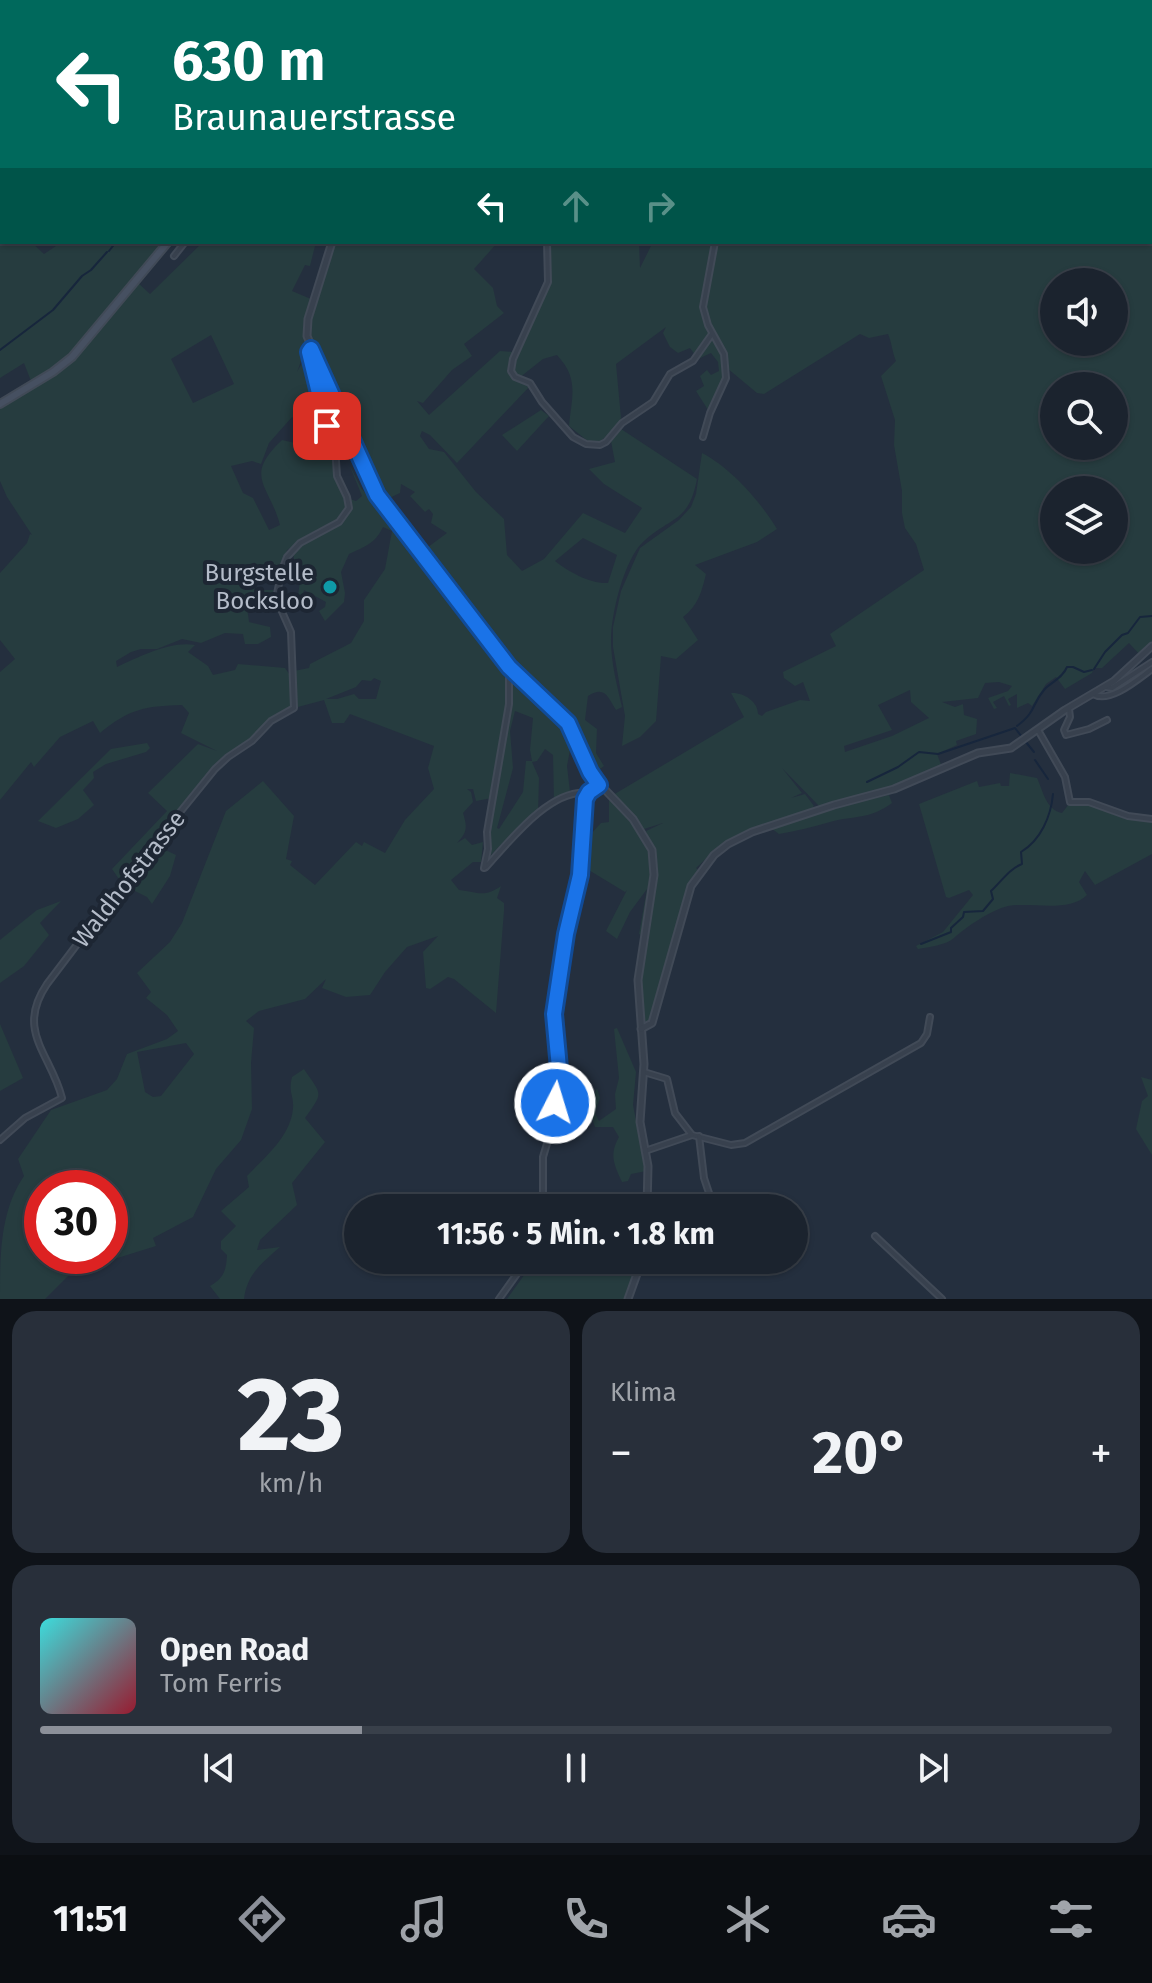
<!DOCTYPE html>
<html lang="de">
<head>
<meta charset="utf-8">
<style>
  body { margin:0; font-family:"Fira Sans",sans-serif; background:#282f3a; color:#f1f3f6; height:100vh; display:flex; flex-direction:column; font-size:30px; white-space:nowrap }
  * { box-sizing:border-box; margin:0 }
  p { font-size:26px; color:#a0a4aa }
  .icon { flex:none; width:44px; height:44px; fill:none; stroke:currentColor; stroke-width:2; stroke-linecap:round; stroke-linejoin:round }
  .map { position:relative; height:1299px; overflow:hidden }
  .details { display:flex; flex-direction:column; gap:12px; padding:12px; background:#0f1319; flex:1 }
  .details>* { flex:none }
  .hud { position:absolute; left:0px; top:0px; width:1152px; height:244px; box-shadow:0 2px 6px #0004,0 0 0 2px #39404a; background:#00695c; color:#fff; overflow:hidden }
  .controls { position:absolute; left:1040px; top:268px; display:grid; gap:16px }
  .controls a { display:grid; place-items:center; width:88px; height:88px; border-radius:50%; background:#1b232e; box-shadow:0 2px 6px #0004,0 0 0 2px #39404a; font-size:40px }
  .speed { position:absolute; left:24px; top:1170px; display:flex; gap:16px; font-size:40px; font-weight:700; text-align:center }
  .speed>* { display:grid; place-content:center; width:104px; height:104px; border-radius:50%; background:#1b232e; box-shadow:0 2px 6px #0004,0 0 0 2px #39404a; line-height:1 }
  .speed .limit { border:12px solid #d22; background:#fff; color:#111 }
  .pin { position:absolute; display:grid; place-items:center; width:68px; height:68px; color:#fff; margin:-34px; border-radius:16px; box-shadow:0 4px 12px #0006 }
  .me { position:absolute; width:88px; margin:-44px; rotate:5deg; stroke-linejoin:round; filter:drop-shadow(0 0 6px #0008) }
  .turn { display:flex; align-items:center; gap:28px; height:168px; padding:0 40px; font-size:36px }
  .turn .icon { width:104px; height:104px; stroke-width:2.5 }
  .turn b { display:block; font-size:56px; line-height:68px }
  .lanes { display:flex; align-items:center; height:76px; padding:0 40px; background:#0003; justify-content:center; gap:40px; direction:ltr }
  .lanes .off { opacity:.35 }
  .big { font-size:60px; font-weight:700; line-height:1.1 }
  .details .card { flex:1; display:flex; flex-direction:column; justify-content:center; gap:12px; min-width:0; padding:0 28px; border-radius:24px; background:#282f3a }
  .details .dial { align-items:center; gap:0 }
  .dial b { font-size:104px; line-height:1 }
  .song { display:flex; align-items:center; gap:24px }
  .cover { width:96px; height:96px; border-radius:12px; background:linear-gradient(135deg,hsl(180 70% 55%),hsl(350 70% 35%)) }
  .played { height:8px; border-radius:4px; background:linear-gradient(90deg,#8c9099 30%,#39404a 30%) }
  .keys { display:flex; justify-content:space-around; direction:ltr }
  .heat { display:flex; justify-content:space-between; align-items:center; font-size:44px; direction:ltr }
  .details .tiles { flex:1; display:grid; gap:12px; grid-template-columns:1fr 1fr }
  .card:last-child { grid-column:span 2 }
  .trip { position:absolute; left:344px; top:1194px; width:464px; height:80px; border-radius:40px; background:#1b232e; box-shadow:0 2px 6px #0004,0 0 0 2px #39404a; font-weight:700; line-height:80px; text-align:center }
  .dock { display:flex; height:128px; justify-content:space-around; align-items:center; background:#0b0e12; color:#a0a4aa }
  .dock .icon { width:56px; height:56px }
  .dock .selected { color:#8c9099 }
  .dock b { font-size:36px; color:#f1f3f6 }
  .map>svg:first-child { display:block }
  .green { fill:#263c3f; fill-rule:evenodd }
  .lines { fill:none; stroke-linecap:round; stroke-linejoin:round }
  .stream { stroke:#17263c; stroke-width:2 }
  .minor-casing { stroke:#414a57; stroke-width:8 }
  .tertiary-casing { stroke:#414a57; stroke-width:9 }
  .secondary-casing { stroke:#414a57; stroke-width:10 }
  .minor { stroke:#38414e; stroke-width:4 }
  .tertiary { stroke:#38414e; stroke-width:5 }
  .secondary { stroke:#465061; stroke-width:6 }
  .route-casing { stroke:#114b97; stroke-width:20 }
  .route { stroke:#1a73e8; stroke-width:14 }
  .culture-dot { fill:#0f9aa8; stroke:#1d2633; stroke-width:3 }
  .labels { text-anchor:middle; dominant-baseline:central; stroke-width:8; stroke-linejoin:round; paint-order:stroke }
  .poi-label { font-size:24px; fill:#b4bcc9; stroke:#1d2633; text-anchor:end }
  .street-label { font-size:24px; fill:#b4bcc9; stroke:#1d2633 }
</style>
</head>
<body>
<div class="map">
<svg width="1152" height="1299" viewBox="0 0 1152 1299">
  <rect width="100%" height="100%" fill="#242f3e"/>
  <g class="green">
    <path d="M0,0H251L2,2V133Z"/>
    <path d="M1029,0H1152V643L1140,655L1129,643L1102,668H1094L1092,673L1065,689L1056,677L1046,684L1032,706L1028,703L1017,708V694L1008,699L1011,705L1009,706L1004,696L993,702L997,708L994,709L988,698L1008,691L1012,686L999,682L985,683L978,698L942,702L955,707L963,704L964,715L977,719L976,734L956,741L957,745L937,754L942,767L892,789L821,808L782,768L802,793L791,798L805,794L814,806L810,811L754,828L711,854L696,868L698,870L686,893L650,1021L645,1024C635,1004 639,958 649,939L639,934L647,889L630,912L617,939L606,931L627,890L625,892L587,869L589,836L601,823L609,822V800L634,822L650,846L646,831L663,823L644,829L613,795L744,717L731,693C743,692 758,701 758,714L762,716L766,712L800,700L810,701L803,682L795,686L784,678L783,672L836,646L830,634L924,570L916,544L905,528L902,513V491L894,445L895,420L881,376L896,361C892,352 892,343 888,334L869,338L860,334L764,394L757,393L727,368L726,378L710,413L696,391L704,386L700,376L707,370L711,375L719,371L718,362L711,353L698,359L690,348L678,353L670,347L663,333L666,327L616,364L621,418L618,427L697,479C689,522 672,516 644,541C624,559 611,614 611,640C611,663 617,685 622,707L616,710C608,697 605,685 588,696L585,720L597,729L596,753L604,766L593,774L574,725L510,666L420,553L447,533L431,523L433,514L429,509L425,512L410,496L415,492L401,484L400,493L383,501L369,479L310,341C306,309 325,273 334,242H498L474,269L493,288L497,306L504,313L464,344L472,356L452,370L423,403L417,401L429,415L500,351L513,352L512,370L548,282L547,242H639L640,268L653,242H1150V2ZM1054,282H1114V342H1054ZM557,355C579,379 572,395 569,426L594,446L615,430L610,436L615,462L589,469L604,484L642,508L625,533L583,513L544,559L522,571L507,555L504,519L476,492L444,452L429,449L420,436L422,431L430,435L457,463L529,387L519,378L543,359ZM1054,386H1114V446H1054ZM1054,490H1114V550H1054ZM583,538L617,555L608,583C590,584 569,572 555,561ZM910,690L911,702L929,718L892,736L845,752L844,746L892,730L878,705Z"/>
    <path d="M0,142H2V242H31L44,254L62,242H164C124,291 87,350 31,381L24,363L0,378Z"/>
    <path d="M203,242H316L310,266L305,265L292,291L311,299L303,326L306,348L297,372L308,352L333,444L335,472L346,498L356,501L362,496L349,464L361,488L376,505L379,501L395,523L393,531L401,533L493,649L504,665L508,677L510,672C521,682 532,692 541,704C553,720 573,723 576,747L570,750L567,766L570,792L554,801L553,755L545,749L537,761L532,762L539,778L538,813L513,832L490,856L487,832L492,798L476,801L473,789H467L471,792L473,802L463,813C467,826 468,832 457,843L465,838L472,845L483,842L481,862H473L451,880L459,890C478,892 484,898 501,886L497,898L504,903V911L496,1013L454,979L448,977L430,989L426,988L423,952L438,936L407,947L385,972L370,995L346,997L322,988L326,979L305,999L259,1011L246,1021L254,1028L251,1063L252,1109L241,1140L216,1169L193,1217L153,1238L156,1246L111,1260L102,1259L75,1269L45,1299H0C0,1255 0,1211 24,1176L18,1159L51,1110L107,1090L117,1079L127,1054L167,1039L178,1031L167,1015L146,998L151,992L137,973L170,942L182,923L226,811L263,781L294,816L286,859L292,861L290,865L315,885L356,842L362,846L364,842L385,853L405,820L434,789L428,768L434,746L350,714L344,723H332L324,700L294,708L271,721L252,741L228,757L155,845L176,855L170,876L152,904L147,897L123,885L112,869L167,811L148,793L198,744L217,751L181,733L189,713L182,705C145,706 129,709 100,733L93,721L60,737L34,767L31,762L0,800V672L15,659L0,640V573L27,543L30,534L32,535L7,497L0,481V406L53,376L74,358L136,281L150,294ZM211,335L234,384L193,403L171,359ZM292,417L306,429L308,439L295,443L282,440C243,477 269,484 280,525L269,530L253,498L243,493L231,466L252,461L261,464L269,443ZM330,525L293,552L295,566L306,568L310,578L300,581L297,603L301,604L304,590L326,602L325,607L319,611L325,621L344,602L345,593L341,572L349,554C364,547 375,544 383,527L392,531L385,569L364,600V621L351,643L310,664L309,668L294,671L292,678L285,668L238,664L235,670L213,675L208,666L188,652L195,645C170,641 139,657 117,667L116,661L131,652L141,649H157L182,639L201,643L225,633L243,634L245,644H258L271,637L270,627L249,622L247,607L277,602L273,590H256L258,577L280,579L287,550L316,530ZM374,678L381,681L376,699H359L354,694L337,699H326L356,687L362,680L371,681ZM515,711L533,718L530,750L532,761H526L523,792L499,829L497,828L513,768L510,731ZM186,1043L194,1054L161,1096L153,1097L145,1092L137,1052ZM42,1188H110V1256H42Z"/>
    <path d="M541,410L549,416L517,451L502,435Z"/>
    <path d="M702,453C731,468 760,501 777,529L757,542L695,565L706,574C702,591 698,606 683,617L698,640L676,659L661,656L656,721L640,737L622,746L625,716L613,647V627L621,591L640,548L679,520L691,507L696,494Z"/>
    <path d="M147,743L150,748L146,752L106,764L93,772L94,778L83,790L94,805L78,819L56,828L38,821L111,749Z"/>
    <path d="M1010,773L1037,778C1043,791 1046,810 1062,813L1069,804L1086,802L1096,806L1097,809L1100,806L1152,821V854L1095,885L1085,871L1079,882L1087,895C1069,913 1032,902 1008,906C991,910 966,927 954,938C946,945 929,947 918,949L916,946L943,932L973,895L969,890L949,898L946,897L919,804L977,781L979,787L1000,783L1001,786H1009Z"/>
    <path d="M889,795L892,803C868,820 856,815 830,822C813,827 797,831 779,834L771,828L839,806Z"/>
    <path d="M61,901L40,923L49,935L24,966L0,983V940L37,910Z"/>
    <path d="M0,1024L23,1078L0,1091Z"/>
    <path d="M617,1028L636,1072L633,1105L646,1171L631,1174L628,1181L622,1182C614,1164 609,1155 619,1137L613,1127H595L588,1107L597,1088L600,1098L595,1113L599,1121L616,1109L615,1094L619,1078L614,1029Z"/>
    <path d="M304,1069C322,1096 324,1091 305,1118L325,1142L292,1183L297,1205L260,1240L257,1250L280,1247C262,1263 247,1274 244,1299H220L210,1286C224,1278 226,1271 227,1255L221,1249V1241L236,1226L221,1211L249,1187L247,1176C265,1157 291,1136 293,1108C294,1095 288,1093 292,1077Z"/>
    <path d="M1141,1077L1152,1080V1155L1136,1129L1142,1101L1148,1096Z"/>
    <path d="M535,1260H639L626,1299H507Z"/>
  </g>
  <g class="lines">
    <g class="stream">
      <path d="M503,0L505,2"/>
      <path d="M306,2L307,0"/>
      <path d="M109,251L116,242"/>
      <path d="M0,350L53,310L82,276L91,270L107,252"/>
      <path d="M1094,669L1105,652L1122,635L1128,633L1140,617L1152,616"/>
      <path d="M1017,726C1037,711 1031,705 1044,690C1051,682 1062,679 1067,667H1073L1084,672L1092,670"/>
      <path d="M1025,741L1034,752"/>
      <path d="M1035,760L1048,779"/>
      <path d="M867,782L898,767L919,752L938,754L1015,728L1022,737"/>
      <path d="M921,944L951,932V928L963,917L964,912L983,911L993,899L991,891C1001,882 1009,869 1022,864L1021,852C1041,840 1051,816 1053,794"/>
    </g>
    <g class="minor-casing">
      <g id="minor">
        <path d="M294,0V2"/>
        <path d="M451,0L452,2"/>
        <path d="M485,0L486,2"/>
        <path d="M685,0L687,2"/>
        <path d="M765,0L766,2"/>
        <path d="M796,0L798,2"/>
        <path d="M495,2L498,0"/>
        <path d="M829,2V0"/>
        <path d="M0,143H2"/>
        <path d="M0,152L2,151"/>
        <path d="M547,242L548,282L513,359L511,371L515,377L530,383L542,402L573,437L586,444L600,445L606,442L622,423L653,402L670,374L693,361L712,334"/>
        <path d="M174,256L185,242"/>
        <path d="M703,437L710,413L726,378L724,354L708,325L703,307L715,242"/>
        <path d="M1106,687L1112,688L1152,662"/>
        <path d="M1093,694C1110,704 1138,679 1152,669"/>
        <path d="M1069,709L1070,717L1064,730L1066,735L1089,729L1107,720"/>
        <path d="M1038,730L1065,777L1070,802H1089L1128,816L1152,819"/>
        <path d="M486,867C509,842 550,788 588,793"/>
        <path d="M484,868L488,849L487,832L509,704V667"/>
        <path d="M644,1072L667,1079L675,1113L692,1135L731,1145L745,1143L921,1043L927,1034L930,1017"/>
        <path d="M699,1136L704,1178L714,1208"/>
        <path d="M0,1140L25,1118L62,1098C51,1054 15,1031 47,984L138,864L215,769L228,757L252,741L271,721L294,708L291,632L276,598L282,570L287,557L300,543L339,522L349,508L347,497L337,476L335,446L322,410L310,356L311,349"/>
        <path d="M645,1151L692,1135"/>
        <path d="M543,1208V1157L554,1120L559,1068L554,1014L571,910L580,875L585,799L588,793L599,785"/>
        <path d="M875,1236L942,1299"/>
        <path d="M499,1299L527,1260"/>
      </g>
    </g>
    <g class="tertiary-casing">
      <g id="tertiary">
        <path d="M407,0V2"/>
        <path d="M332,242L308,319L307,336L360,463L377,495L450,594L514,673L568,723L593,777L633,819L652,850L654,875L638,980L644,1064L640,1122L648,1166L647,1208"/>
        <path d="M641,1029L652,1023L691,886L714,855L728,844L752,832L834,805L894,789L978,753L1011,748L1065,710L1114,681L1152,646"/>
        <path d="M628,1299L642,1260"/>
      </g>
    </g>
    <g class="secondary-casing">
      <g id="secondary">
        <path d="M350,2L353,0"/>
        <path d="M0,404L53,372L72,357L168,242"/>
      </g>
    </g>
    <use href="#minor" class="minor"/>
    <use href="#tertiary" class="tertiary"/>
    <use href="#secondary" class="secondary"/>
  </g>
  <g class="lines">
    <g class="route-casing">
      <path id="route" d="M327,426L309,352L311,349L377,495L509,667L568,723L590,772L599,785L589,792L585,799L580,875L566,934L554,1014L559,1068L555,1103"/>
    </g>
    <use href="#route" class="route"/>
  </g>
  <circle class="culture-dot" cx="330" cy="587" r="8"/>
  <g class="labels">
    <g class="poi-label">
      <text x="314" y="573">Burgstelle<tspan x="314" dy="28">Bocksloo</tspan></text>
    </g>
    <g class="street-label">
      <text transform="translate(129 879) rotate(-52)">Waldhofstrasse</text>
    </g>
  </g>
</svg>
<div class="controls">
<a><svg class="icon" aria-label="sound" viewBox="0 0 24 24"><path d="M4 9h4l5-4v14l-5-4H4zM17 9q2 3 0 6"/></svg></a>
<a><svg class="icon" aria-label="search" viewBox="0 0 24 24"><circle cx="10" cy="10" r="6"/><path d="M15 15l6 6"/></svg></a>
<a><svg class="icon" aria-label="layers" viewBox="0 0 24 24"><path d="M12 4l9 5-9 5-9-5zM3 14l9 5 9-5"/></svg></a>
</div>
<div class="speed"><div class="limit">30</div></div>
<div class="pin" style="left:327px;top:426px;background:#d93025"><svg class="icon" aria-label="arrive" viewBox="0 0 24 24"><path d="M6 21V4h12l-3 4 3 4H6"/></svg></div>
<svg class="me" style="left:555px;top:1103px" viewBox="-20 -20 40 40"><circle r="17" fill="#1a73e8" stroke="#fff" stroke-width="3"/><path d="M0-11L8 9 0 5-8 9z" fill="#fff"/></svg>
<div class="trip">11:56 · 5 Min. · 1.8 km</div>
<div class="hud">
<div class="turn"><svg class="icon" aria-label="left" viewBox="0 0 24 24"><path d="M17 20v-9H6M10 6l-5 5 5 5"/></svg><div><b>630 m</b>Braunauerstrasse</div></div>
<div class="lanes"><svg class="icon" aria-label="left" viewBox="0 0 24 24"><path d="M17 20v-9H6M10 6l-5 5 5 5"/></svg><svg class="icon off" aria-label="ahead" viewBox="0 0 24 24"><path d="M12 20V5M6 11l6-6 6 6"/></svg><svg class="icon off" aria-label="right" viewBox="0 0 24 24"><path d="M7 20v-9h11M14 6l5 5-5 5"/></svg></div>
</div>
</div>
<section class="details">
<div class="tiles">
<div class="card dial"><b>23</b><p>km/h</p></div>
<div class="card"><p>Klima</p>
<div class="heat"><a>−</a><b class="big">20°</b><a>+</a></div>
</div>
<div class="card">
<div class="song"><i class="cover"></i><div><b>Open Road</b><p>Tom Ferris</p></div></div>
<div class="played"></div>
<div class="keys"><svg class="icon" aria-label="previous" viewBox="0 0 24 24"><path d="M18 5L8 12l10 7zM5 5v14"/></svg><svg class="icon" aria-label="pause" viewBox="0 0 24 24"><path d="M8 5v14M16 5v14"/></svg><svg class="icon" aria-label="next" viewBox="0 0 24 24"><path d="M6 5l10 7-10 7zM19 5v14"/></svg></div>
</div>
</div>
</section>
<nav class="dock">
<b>11:51</b>
<svg class="icon selected" aria-label="directions" viewBox="0 0 24 24"><path d="M12 3l9 9-9 9-9-9zM9 14v-3h6M13 9l2 2-2 2"/></svg>
<svg class="icon" aria-label="music" viewBox="0 0 24 24"><path d="M9 18V5l10-2v13"/><circle cx="6" cy="18" r="3"/><circle cx="16" cy="16" r="3"/></svg>
<svg class="icon" aria-label="phone" viewBox="0 0 24 24"><path d="M5 4h4l2 5-3 2q2 4 5 5l2-3 5 2v4C11 20 4 13 5 4z"/></svg>
<svg class="icon" aria-label="climate" viewBox="0 0 24 24"><path d="M12 3v18M4 7l16 10M4 17L20 7"/></svg>
<svg class="icon" aria-label="car" viewBox="0 0 24 24"><path d="M5 17H2v-5l4-1 3-4h7l3 4 3 1v5h-3M9 17h6M6 11h13"/><circle cx="7" cy="17" r="2"/><circle cx="17" cy="17" r="2"/></svg>
<svg class="icon" aria-label="filters" viewBox="0 0 24 24"><path d="M4 7h16M4 17h16"/><circle cx="9" cy="7" r="2"/><circle cx="15" cy="17" r="2"/></svg>
</nav>
</body>
</html>
